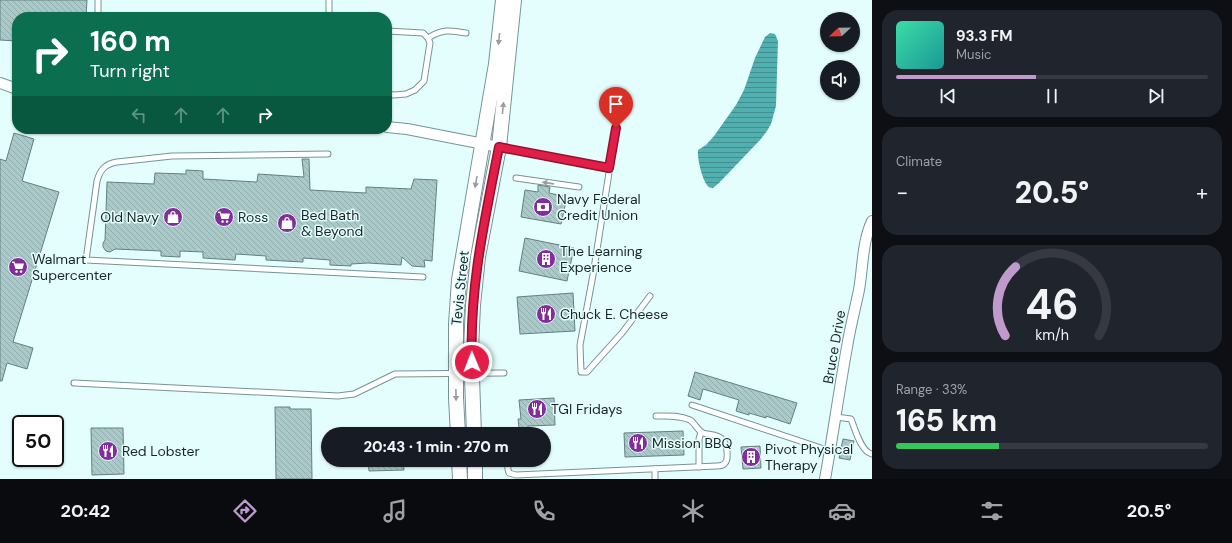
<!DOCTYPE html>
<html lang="en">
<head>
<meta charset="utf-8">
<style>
  body { margin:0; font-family:"DM Sans",sans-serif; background:#20242c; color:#f1f3f6; height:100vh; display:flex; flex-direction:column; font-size:15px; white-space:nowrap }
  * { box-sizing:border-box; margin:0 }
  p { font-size:13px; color:#9ea1a6 }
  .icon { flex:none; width:22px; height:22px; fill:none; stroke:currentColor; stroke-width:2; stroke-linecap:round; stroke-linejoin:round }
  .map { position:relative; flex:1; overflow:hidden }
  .panel { display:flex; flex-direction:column; gap:10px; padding:10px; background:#0d0f14; width:360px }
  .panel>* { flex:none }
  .banner { position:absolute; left:12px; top:12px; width:380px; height:122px; border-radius:16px; box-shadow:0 1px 3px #0004; background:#0b6e4f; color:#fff; overflow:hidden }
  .needle { width:26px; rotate:248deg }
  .fabs { position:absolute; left:820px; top:12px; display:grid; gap:8px }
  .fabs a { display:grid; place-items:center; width:40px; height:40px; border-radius:50%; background:#171b24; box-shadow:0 1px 3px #0004; font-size:20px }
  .speed { position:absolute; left:12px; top:415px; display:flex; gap:8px; font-size:20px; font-weight:700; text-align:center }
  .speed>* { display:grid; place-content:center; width:52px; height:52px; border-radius:50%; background:#171b24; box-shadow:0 1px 3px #0004; line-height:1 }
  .speed .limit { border:2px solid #111; border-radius:6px; background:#fff; color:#111 }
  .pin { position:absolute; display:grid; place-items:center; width:34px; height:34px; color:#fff; margin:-41px -17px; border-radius:50% 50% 50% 0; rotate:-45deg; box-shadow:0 0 4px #0007 }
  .pin .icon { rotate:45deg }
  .me { position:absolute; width:44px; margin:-22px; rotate:359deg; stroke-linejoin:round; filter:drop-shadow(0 0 3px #0008) }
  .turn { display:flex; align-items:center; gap:14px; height:84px; padding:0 12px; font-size:18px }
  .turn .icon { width:52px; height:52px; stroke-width:2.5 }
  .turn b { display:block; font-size:28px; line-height:34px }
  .lanes { display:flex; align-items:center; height:38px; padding:0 12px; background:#0003; justify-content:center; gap:20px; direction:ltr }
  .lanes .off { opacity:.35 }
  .big { font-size:30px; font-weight:800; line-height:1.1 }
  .panel .widget { flex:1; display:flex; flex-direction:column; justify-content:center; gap:6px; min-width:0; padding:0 14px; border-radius:16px; background:#20242c }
  .panel .dial { align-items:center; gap:0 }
  .dial svg { height:104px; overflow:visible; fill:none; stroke:#363941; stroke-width:7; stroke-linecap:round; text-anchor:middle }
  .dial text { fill:#f1f3f6; stroke:none }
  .song { display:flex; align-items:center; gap:12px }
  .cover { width:48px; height:48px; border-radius:6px; background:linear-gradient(135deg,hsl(160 70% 55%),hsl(180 70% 35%)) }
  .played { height:4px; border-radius:2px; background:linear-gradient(90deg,#c099cd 45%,#363941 45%) }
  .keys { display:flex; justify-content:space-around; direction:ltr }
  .heat { display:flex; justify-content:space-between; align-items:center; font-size:22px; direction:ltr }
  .charge { height:6px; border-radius:3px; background:linear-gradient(90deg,#34c759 33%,#363941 0) }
  .trip { position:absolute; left:321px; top:427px; width:230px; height:40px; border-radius:20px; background:#171b24; box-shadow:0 1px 3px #0004; font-weight:800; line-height:40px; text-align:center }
  .menu { display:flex; height:64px; justify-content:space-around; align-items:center; background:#090b0e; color:#9ea1a6 }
  .menu .icon { width:28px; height:28px }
  .menu .selected { color:#c099cd }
  .menu b { font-size:18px; color:#f1f3f6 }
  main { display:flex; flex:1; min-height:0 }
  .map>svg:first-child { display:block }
  .water { fill:url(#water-rules) }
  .building { fill:url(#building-back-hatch); stroke:#628080 }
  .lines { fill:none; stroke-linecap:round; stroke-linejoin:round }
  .service-casing { stroke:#769494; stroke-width:7 }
  .minor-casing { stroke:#769494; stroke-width:12 }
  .secondary-casing { stroke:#769494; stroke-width:16 }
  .service { stroke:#fff; stroke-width:5 }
  .minor { stroke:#fff; stroke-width:10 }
  .secondary { stroke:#fff; stroke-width:14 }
  .oneway { fill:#989d9d }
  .route-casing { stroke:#92132f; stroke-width:10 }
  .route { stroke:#e11d48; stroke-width:7 }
  .labels { text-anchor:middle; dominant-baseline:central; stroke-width:3; stroke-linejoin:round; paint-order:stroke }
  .poi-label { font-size:14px; fill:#1a2626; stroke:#e4fefe; text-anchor:start }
  .street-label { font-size:14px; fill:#1a2626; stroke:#e4fefe }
</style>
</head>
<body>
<main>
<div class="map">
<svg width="872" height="479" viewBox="0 0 872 479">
  <defs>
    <pattern id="water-rules" width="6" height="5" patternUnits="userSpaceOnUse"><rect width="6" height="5" fill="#51afb0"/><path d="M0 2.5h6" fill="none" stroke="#428e8f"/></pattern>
    <pattern id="building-back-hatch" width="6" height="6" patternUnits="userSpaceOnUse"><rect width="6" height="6" fill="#aacaca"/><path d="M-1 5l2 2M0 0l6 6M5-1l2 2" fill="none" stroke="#92adad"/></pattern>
  </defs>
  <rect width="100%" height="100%" fill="#e4fefe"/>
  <path class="water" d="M770,33L775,34L778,41L776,106L771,124L767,131L760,140L719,183L713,188C709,187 709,188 707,185C702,179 697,158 698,150L706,145L714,136L736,105L744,90L755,58L765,37Z"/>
  <g class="building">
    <path d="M0,0H87L86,17H17V41L0,40Z"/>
    <path d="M14,133L34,139L22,181L59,192L13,342L33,348L27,369L7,363L2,381H0V159L6,161Z"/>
    <path d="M302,159H309L310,190L366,193V187L411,189L414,179L437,180L432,261L424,260L425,267L412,266L402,257L401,265L368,263L351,264V266L330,265V260L317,259L303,258V262L266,260V256L236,254L235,260L203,258V252L180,251V257L161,256V251L115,249L110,252L106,251L103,247V243L105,240L107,182L154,184L155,173L186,174V170L203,171V179L257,182L258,174L304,177Z"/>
    <path d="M538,185L550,187L549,193L567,197L561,224L521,217L525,190L538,192Z"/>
    <path d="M525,238L574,248L567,281L519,271Z"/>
    <path d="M573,293L575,331L520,334L517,297Z"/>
    <path d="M695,372L797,403L790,424L766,416V418L749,413V415L736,411L739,400L703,389L700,400L688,396Z"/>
    <path d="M554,398L555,425L528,426V428H519L518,419H521L519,400Z"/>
    <path d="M275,407H290V409H311L312,479H276Z"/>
    <path d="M91,428H123L124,474L92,475Z"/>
    <path d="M683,431L684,455L625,457L624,433Z"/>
    <path d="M843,439L854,441L850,460L839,458Z"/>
    <path d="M760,446L761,468L743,469L741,447Z"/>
    <path d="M368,460H403L404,470L369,471Z"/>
  </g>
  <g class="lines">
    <g class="service-casing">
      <g id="service">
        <path d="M98,17V0"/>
        <path d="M329,17V0"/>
        <path d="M387,31L423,33L428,38L430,43L424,81L415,90L406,94L394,95L387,94"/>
        <path d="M428,38C442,29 450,30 466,33"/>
        <path d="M616,128L593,275L580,345L581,372H587L594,364L622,333L650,296"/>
        <path d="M500,147L609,167"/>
        <path d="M328,154L172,156L117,162C105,164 100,170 97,181L86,260L423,277"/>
        <path d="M516,178L579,187"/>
        <path d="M74,383L338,396L354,394L395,374L504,373"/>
        <path d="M692,405L830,451"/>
        <path d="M836,417L851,419C855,429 861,452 872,454"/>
        <path d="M507,460L508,469L509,473L516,475L717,466C720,466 723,466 725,463C729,459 727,444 723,440C718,434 709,435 703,433C697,430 695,423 690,420C679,415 667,416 656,416"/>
        <path d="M699,467V439L701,432"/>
        <path d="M655,469V479"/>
      </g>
    </g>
    <g class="minor-casing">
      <g id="minor">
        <path d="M0,83L17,89"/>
        <path d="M387,127L407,129L499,147"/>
        <path d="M825,479C833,435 839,391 847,347C850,328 855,309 859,290C863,267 862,243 872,221"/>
      </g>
    </g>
    <g class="secondary-casing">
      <g id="secondary">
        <path d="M458,434L456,398V324L459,280L496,64L503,0"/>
        <path d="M474,434L471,349L473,305L478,257L499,147L514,0"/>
        <path d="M459,460L460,479"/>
        <path d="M475,460V479"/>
      </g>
    </g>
    <use href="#service" class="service"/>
    <use href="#minor" class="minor"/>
    <use href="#secondary" class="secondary"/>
  </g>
  <defs><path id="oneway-solid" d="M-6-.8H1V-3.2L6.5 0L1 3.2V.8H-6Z"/></defs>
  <g class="oneway">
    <use href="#oneway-solid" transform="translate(499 39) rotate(96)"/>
    <use href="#oneway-solid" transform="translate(503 108) rotate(-84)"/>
    <use href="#oneway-solid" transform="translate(476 182) rotate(100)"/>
    <use href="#oneway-solid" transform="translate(548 183) rotate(-172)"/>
    <use href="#oneway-solid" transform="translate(456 395) rotate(89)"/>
  </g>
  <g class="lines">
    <g class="route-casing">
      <path id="route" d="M472,362C469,289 485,218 499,147L609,168L616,128"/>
    </g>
    <use href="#route" class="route"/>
  </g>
  <defs>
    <g id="bank-disc" transform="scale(1)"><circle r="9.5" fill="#832c9a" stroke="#e4fefe"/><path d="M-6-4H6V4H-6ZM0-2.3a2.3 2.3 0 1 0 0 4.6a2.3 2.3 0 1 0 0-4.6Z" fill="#fff"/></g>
    <g id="shop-disc" transform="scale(1)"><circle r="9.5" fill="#832c9a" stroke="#e4fefe"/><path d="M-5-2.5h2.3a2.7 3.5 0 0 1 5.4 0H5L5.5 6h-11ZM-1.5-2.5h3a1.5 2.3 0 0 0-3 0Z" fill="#fff"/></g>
    <g id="supermarket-disc" transform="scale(1)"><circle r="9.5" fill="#832c9a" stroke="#e4fefe"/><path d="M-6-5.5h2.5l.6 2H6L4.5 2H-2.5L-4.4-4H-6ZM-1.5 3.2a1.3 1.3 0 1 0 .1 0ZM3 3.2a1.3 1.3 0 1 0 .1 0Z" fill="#fff"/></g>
    <g id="building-disc" transform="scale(1)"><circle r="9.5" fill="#832c9a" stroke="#e4fefe"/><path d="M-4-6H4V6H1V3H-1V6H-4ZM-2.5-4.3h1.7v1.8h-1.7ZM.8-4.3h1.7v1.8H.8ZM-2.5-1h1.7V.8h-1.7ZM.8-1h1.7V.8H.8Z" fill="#fff"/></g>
    <g id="restaurant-disc" transform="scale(1)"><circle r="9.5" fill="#832c9a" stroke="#e4fefe"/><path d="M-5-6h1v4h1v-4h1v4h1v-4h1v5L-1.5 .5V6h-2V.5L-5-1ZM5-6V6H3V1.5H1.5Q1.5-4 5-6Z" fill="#fff"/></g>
  </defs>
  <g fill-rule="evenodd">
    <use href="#bank-disc" x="543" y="207"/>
    <use href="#shop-disc" x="173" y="217"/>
    <use href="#supermarket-disc" x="224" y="217"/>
    <use href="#shop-disc" x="287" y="223"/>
    <use href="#building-disc" x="546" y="259"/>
    <use href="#supermarket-disc" x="18" y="267"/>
    <use href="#restaurant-disc" x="546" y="314"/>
    <use href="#restaurant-disc" x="537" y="409"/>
    <use href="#restaurant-disc" x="638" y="443"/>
    <use href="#restaurant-disc" x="108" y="451"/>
    <use href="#building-disc" x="751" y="457"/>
  </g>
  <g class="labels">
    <g class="poi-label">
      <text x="557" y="199">Navy Federal<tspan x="557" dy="16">Credit Union</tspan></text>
      <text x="301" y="215">Bed Bath<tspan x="301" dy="16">&amp; Beyond</tspan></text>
      <text x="159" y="217" text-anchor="end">Old Navy</text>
      <text x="238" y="217">Ross</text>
      <text x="560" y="251">The Learning<tspan x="560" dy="16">Experience</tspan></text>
      <text x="32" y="259">Walmart<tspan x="32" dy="16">Supercenter</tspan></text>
      <text x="560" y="314">Chuck E. Cheese</text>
      <text x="551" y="409">TGI Fridays</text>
      <text x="652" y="443">Mission BBQ</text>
      <text x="765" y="449">Pivot Physical<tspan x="765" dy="16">Therapy</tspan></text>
      <text x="122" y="451">Red Lobster</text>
    </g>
    <g class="street-label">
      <text transform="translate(460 288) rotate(-84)">Tevis Street</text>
      <text transform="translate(834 347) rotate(-80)">Bruce Drive</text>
    </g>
  </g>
</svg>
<div class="fabs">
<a><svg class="needle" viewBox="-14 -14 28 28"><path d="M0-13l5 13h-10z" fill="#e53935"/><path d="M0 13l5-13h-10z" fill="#9ea1a6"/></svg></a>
<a><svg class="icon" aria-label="sound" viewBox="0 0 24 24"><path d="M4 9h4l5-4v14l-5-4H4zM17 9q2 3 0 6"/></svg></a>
</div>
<div class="speed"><div class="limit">50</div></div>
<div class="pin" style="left:616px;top:128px;background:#d93025"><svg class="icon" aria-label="arrive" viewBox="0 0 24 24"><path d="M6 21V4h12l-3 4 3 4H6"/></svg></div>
<svg class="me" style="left:472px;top:362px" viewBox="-20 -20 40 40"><circle r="17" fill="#e11d48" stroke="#fff" stroke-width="3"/><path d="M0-11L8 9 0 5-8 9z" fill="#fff"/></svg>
<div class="trip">20:43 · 1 min · 270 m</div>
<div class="banner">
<div class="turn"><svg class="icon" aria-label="right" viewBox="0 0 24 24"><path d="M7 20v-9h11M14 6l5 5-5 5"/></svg><div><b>160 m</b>Turn right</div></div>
<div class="lanes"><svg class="icon off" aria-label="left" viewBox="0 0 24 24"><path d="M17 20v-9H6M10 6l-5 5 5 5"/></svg><svg class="icon off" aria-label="ahead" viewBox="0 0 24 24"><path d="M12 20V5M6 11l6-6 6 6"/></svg><svg class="icon off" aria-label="ahead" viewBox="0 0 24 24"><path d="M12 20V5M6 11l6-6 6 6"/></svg><svg class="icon" aria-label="right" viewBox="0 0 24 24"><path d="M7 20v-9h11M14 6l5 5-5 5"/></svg></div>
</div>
</div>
<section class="panel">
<div class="widget">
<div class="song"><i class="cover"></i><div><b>93.3 FM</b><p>Music</p></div></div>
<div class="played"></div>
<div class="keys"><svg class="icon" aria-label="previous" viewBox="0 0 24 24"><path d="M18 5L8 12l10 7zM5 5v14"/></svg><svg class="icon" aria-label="pause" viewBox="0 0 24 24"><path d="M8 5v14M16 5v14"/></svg><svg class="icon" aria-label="next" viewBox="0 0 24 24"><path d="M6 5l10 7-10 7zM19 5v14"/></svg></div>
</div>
<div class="widget"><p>Climate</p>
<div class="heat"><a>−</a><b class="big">20.5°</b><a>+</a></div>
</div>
<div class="widget dial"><svg viewBox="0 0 100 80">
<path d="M14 69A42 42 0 1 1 86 69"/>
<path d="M14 69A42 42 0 0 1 22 16" stroke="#c099cd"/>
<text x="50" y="56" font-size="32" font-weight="700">46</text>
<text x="50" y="72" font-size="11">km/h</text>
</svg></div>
<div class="widget"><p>Range · 33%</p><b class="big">165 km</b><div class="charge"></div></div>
</section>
</main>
<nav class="menu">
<b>20:42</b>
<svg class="icon selected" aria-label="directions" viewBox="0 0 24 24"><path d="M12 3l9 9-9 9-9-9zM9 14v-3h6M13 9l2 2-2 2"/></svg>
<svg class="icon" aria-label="music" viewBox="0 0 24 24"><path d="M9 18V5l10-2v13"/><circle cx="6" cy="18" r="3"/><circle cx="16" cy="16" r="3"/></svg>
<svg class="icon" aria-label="phone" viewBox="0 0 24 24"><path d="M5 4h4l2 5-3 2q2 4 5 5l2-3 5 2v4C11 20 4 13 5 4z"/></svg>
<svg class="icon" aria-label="climate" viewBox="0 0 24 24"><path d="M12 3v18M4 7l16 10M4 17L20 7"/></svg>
<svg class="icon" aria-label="car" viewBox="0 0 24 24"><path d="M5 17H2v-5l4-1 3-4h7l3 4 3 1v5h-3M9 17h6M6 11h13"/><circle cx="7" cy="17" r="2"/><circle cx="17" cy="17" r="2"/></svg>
<svg class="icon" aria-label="filters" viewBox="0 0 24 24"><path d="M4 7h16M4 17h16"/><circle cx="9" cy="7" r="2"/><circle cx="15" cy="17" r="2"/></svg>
<b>20.5°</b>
</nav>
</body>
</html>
